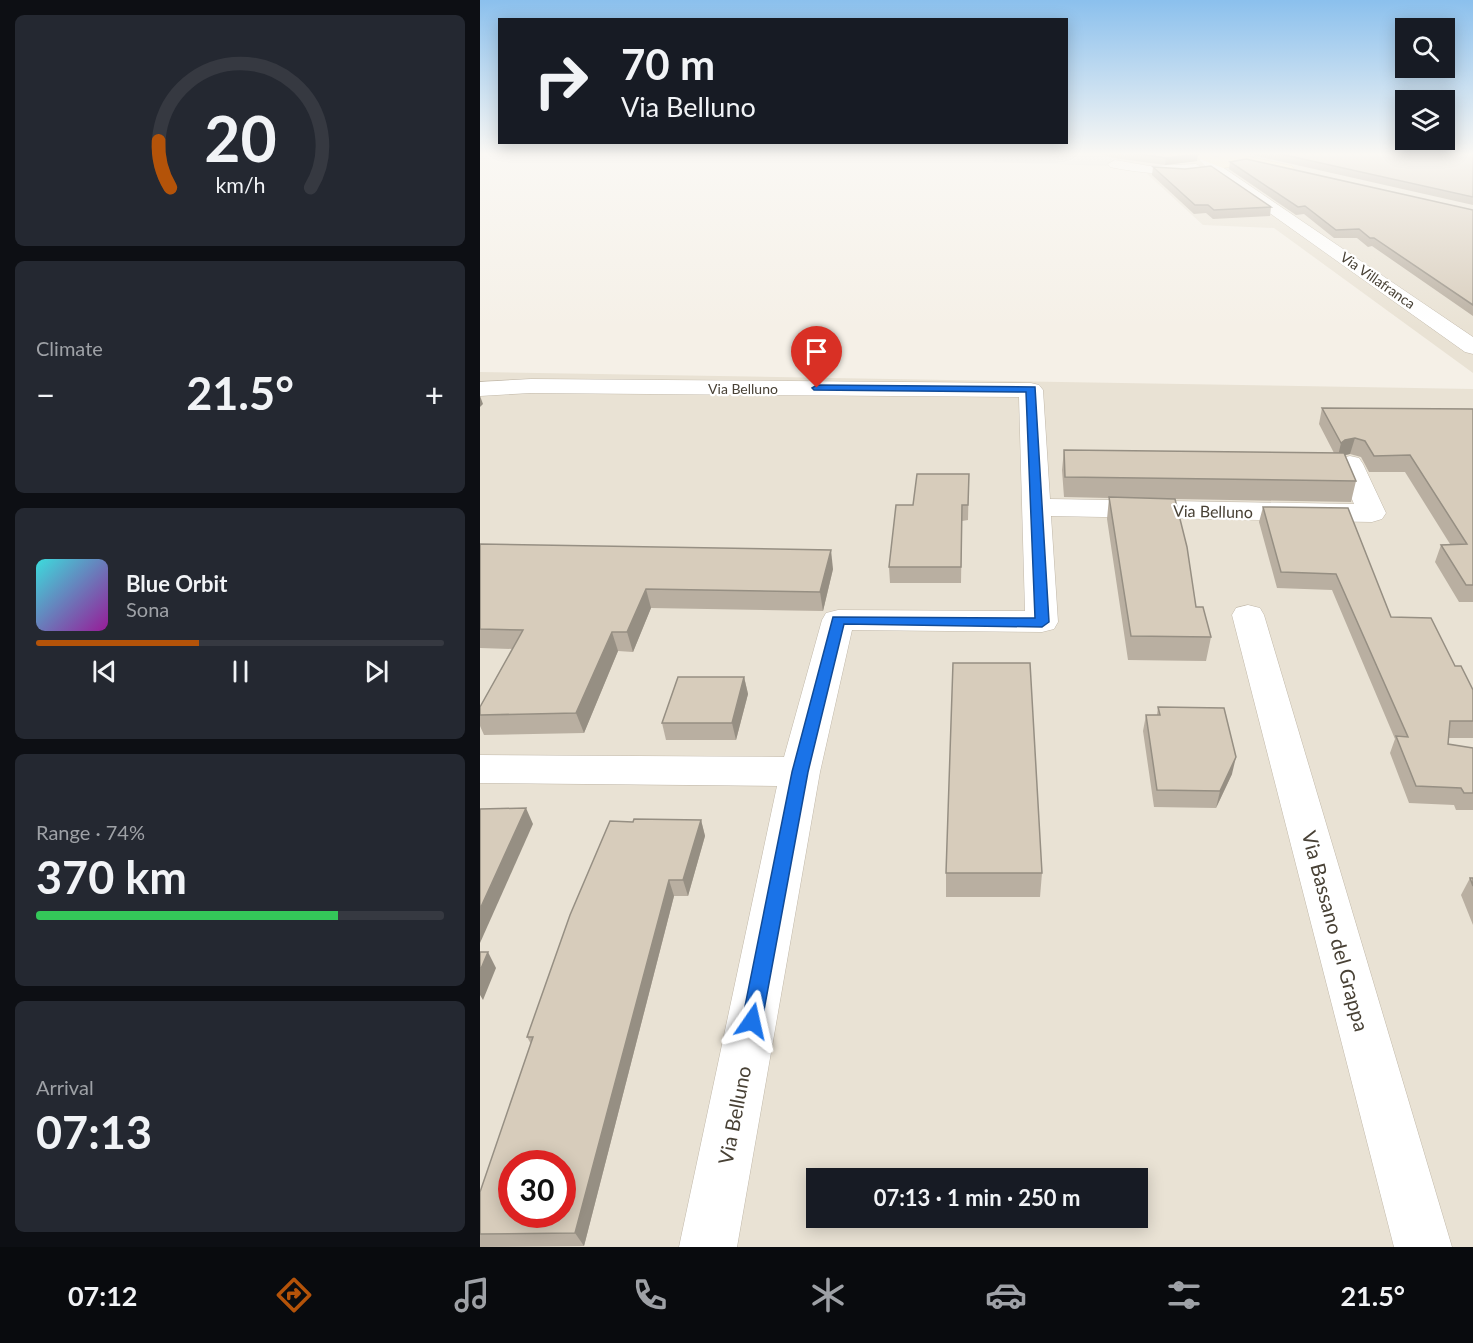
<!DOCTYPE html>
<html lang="en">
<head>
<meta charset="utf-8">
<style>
  body { margin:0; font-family:Lato,sans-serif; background:#242831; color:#f1f3f6; height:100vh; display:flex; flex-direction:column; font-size:22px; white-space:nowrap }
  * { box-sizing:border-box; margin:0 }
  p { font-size:20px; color:#9ea1a6 }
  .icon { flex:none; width:33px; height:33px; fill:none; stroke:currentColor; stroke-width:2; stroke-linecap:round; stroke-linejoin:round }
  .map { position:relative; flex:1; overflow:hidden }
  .sheet { display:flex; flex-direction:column; gap:15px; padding:15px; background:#0d0f14; width:480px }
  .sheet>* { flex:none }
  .banner { position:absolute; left:18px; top:18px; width:570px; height:126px; border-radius:0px; box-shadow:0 3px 15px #0003; background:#171b24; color:#f1f3f6; overflow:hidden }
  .tools { position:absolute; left:915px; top:18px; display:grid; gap:12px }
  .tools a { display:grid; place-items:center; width:60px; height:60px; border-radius:0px; background:#171b24; box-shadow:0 3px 15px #0003; font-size:30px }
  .speed { position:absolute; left:18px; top:1150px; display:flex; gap:12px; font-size:30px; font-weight:700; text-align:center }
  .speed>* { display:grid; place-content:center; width:78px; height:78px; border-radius:50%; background:#171b24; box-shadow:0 3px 15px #0003; line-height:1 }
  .speed .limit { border:9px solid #d22; background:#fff; color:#111 }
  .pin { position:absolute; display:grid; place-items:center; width:51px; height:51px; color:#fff; margin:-62px -26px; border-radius:50% 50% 50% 0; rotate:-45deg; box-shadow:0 0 6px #0007 }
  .pin .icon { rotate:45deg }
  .me { position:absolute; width:66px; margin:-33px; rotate:11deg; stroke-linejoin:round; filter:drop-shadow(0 0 4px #0008) }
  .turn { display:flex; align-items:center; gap:21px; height:126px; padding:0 24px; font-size:27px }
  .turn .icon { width:78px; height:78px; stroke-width:2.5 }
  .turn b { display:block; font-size:42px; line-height:51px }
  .big { font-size:45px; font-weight:700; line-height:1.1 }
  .sheet .card { flex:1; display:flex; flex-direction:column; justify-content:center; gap:9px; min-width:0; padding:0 21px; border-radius:9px; background:#242831 }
  .sheet .dial { align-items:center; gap:0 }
  .dial svg { height:156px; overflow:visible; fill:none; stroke:#363941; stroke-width:7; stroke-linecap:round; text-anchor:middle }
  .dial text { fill:#f1f3f6; stroke:none }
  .song { display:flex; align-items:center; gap:18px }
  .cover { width:72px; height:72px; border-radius:9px; background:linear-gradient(135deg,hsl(180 70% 55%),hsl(300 70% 35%)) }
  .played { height:6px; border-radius:3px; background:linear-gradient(90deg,#b45309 40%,#363941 40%) }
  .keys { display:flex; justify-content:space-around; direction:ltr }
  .heat { display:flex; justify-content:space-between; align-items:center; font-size:33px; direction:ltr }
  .charge { height:9px; border-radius:4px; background:linear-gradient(90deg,#34c759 74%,#363941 0) }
  .trip { position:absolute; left:326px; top:1168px; width:342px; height:60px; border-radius:0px; background:#171b24; box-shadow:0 3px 15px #0003; font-weight:700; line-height:60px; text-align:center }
  .dock { display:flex; height:96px; justify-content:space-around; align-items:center; background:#090b0e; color:#9ea1a6 }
  .dock .icon { width:42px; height:42px }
  .dock .on { color:#b45309 }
  .dock b { font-size:27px; color:#f1f3f6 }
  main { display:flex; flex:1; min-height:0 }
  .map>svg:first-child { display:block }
  .residential { fill:#e9e2d4; fill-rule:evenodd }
  .parking { fill:#e5e3df }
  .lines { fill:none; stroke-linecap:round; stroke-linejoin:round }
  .minor-casing { stroke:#c1b8a9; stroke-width:1 }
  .tertiary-casing { stroke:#c1b8a9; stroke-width:1 }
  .secondary-casing { stroke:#dbc795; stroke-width:1 }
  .minor { fill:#fff; fill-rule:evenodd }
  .tertiary { fill:#fff; fill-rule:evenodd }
  .secondary { fill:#fff0c6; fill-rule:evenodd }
  .wall { fill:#b9afa1 }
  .shaded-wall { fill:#968f83 }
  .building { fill:#d7ccbb; stroke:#968f83; stroke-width:1.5; fill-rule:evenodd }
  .route { fill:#1a73e8; stroke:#114b97; stroke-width:1.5 }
  .labels { text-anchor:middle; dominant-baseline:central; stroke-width:4.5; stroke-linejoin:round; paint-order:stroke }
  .far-street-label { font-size:14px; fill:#484135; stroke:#fff }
  .street-label { font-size:16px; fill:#484135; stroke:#fff }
  .near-street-label { font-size:20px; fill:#484135; stroke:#fff }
</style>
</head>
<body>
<main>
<section class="sheet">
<div class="card dial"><svg viewBox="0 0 100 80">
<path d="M14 69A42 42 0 1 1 86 69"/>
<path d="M14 69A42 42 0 0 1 8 45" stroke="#b45309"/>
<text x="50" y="56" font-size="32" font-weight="700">20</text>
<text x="50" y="72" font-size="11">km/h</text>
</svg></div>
<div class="card"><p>Climate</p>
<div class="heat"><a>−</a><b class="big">21.5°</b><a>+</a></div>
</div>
<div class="card">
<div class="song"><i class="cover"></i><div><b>Blue Orbit</b><p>Sona</p></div></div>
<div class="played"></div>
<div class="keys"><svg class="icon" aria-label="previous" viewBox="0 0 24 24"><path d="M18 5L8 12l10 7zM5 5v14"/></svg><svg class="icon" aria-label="pause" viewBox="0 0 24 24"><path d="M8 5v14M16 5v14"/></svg><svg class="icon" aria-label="next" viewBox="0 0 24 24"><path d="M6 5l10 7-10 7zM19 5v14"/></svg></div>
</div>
<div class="card"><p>Range · 74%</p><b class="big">370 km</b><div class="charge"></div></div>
<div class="card"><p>Arrival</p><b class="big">07:13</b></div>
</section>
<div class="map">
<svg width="993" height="1247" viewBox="0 0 993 1247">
  <rect width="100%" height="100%" fill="#f5f0e7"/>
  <g class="residential">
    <path d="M512,153H993V373L794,228L723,225L665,172L631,166L513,162Z"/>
    <path d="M0,372L993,389V1247H0ZM32,1164H82V1215H32ZM336,1179H657V1218H336Z"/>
  </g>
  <path class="parking" d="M512,153H616L643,160L631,166L513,162Z"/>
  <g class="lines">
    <g class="minor-casing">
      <g id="minor">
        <path d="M635,160L669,166L716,164L723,168C711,180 647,171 630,167L628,164Z"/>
        <path d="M51,379L551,383L559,385L563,390L570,499L874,504L857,464L861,458L870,456L879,458L883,464L906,513L902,519L892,522L571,516L578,622L574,629L562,632L372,630L340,772L257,1247H199L297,786L0,783V755L304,757L342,620L346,613L358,610L545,611L539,397L51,393L0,396V382Z"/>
        <path d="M768,605L780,608L784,615L972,1247H914L752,615L756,608Z"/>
      </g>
    </g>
    <g class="tertiary-casing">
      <path id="tertiary" d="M726,156L993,337V354L985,352L729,170L719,160Z"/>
    </g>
    <g class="secondary-casing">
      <path id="secondary" d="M704,153H726L739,158L738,153L756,154L812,166L814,169L807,173L765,164L743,168Z"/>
    </g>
    <use href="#minor" class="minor"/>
    <use href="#tertiary" class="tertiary"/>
    <use href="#secondary" class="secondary"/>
  </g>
  <g class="wall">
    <path d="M616,153H716L717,161L685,165L634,158Z"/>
    <path d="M763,153H993V205Z"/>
    <path d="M750,162L993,210V316L892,246L888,247L877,238H854L824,214L816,215L749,169Z"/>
    <path d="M673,167L791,207L790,216L733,219L726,213L714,214L672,175Z"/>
    <path d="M842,408L993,409V602H979L955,562L961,545L970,544L925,472H889L881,457L870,454L865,455L876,481L871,502L695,499L716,607L731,637L726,661L648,660L627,519L629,498L584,497L582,470L584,450L854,453L839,424Z"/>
    <path d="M489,474L488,520L482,521L481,583H410L409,567Z"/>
    <path d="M783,507L911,617L975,666L993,690V738H969L968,744L993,748V810H976L974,805L929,803L910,753L915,739L852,590L797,588L779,522Z"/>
    <path d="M0,544L353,569L343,611L171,608L153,652L138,651L104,733L4,735L0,726V707L33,649L0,648Z"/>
    <path d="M264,677L268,694L256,740H186L182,723Z"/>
    <path d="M678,707L752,774L736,808L674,807L663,731L666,715H677Z"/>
    <path d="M221,820L225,836L208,896H194L104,1246L0,1247V1192L51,1044L47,1037L153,822Z"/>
    <path d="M466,873H562L560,897H466Z"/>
    <path d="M990,878H993V925L981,895Z"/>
  </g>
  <g class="shaded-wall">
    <path d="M718,154L717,161L685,165L686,158Z"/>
    <path d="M0,396L3,404L0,407Z"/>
    <path d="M875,438L870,454L861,456L857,460L861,443L865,440Z"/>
    <path d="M351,550L353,569L343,611L340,592Z"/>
    <path d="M166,589L171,608L153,652L147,632Z"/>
    <path d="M132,632L138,651L104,733L96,713Z"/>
    <path d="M264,677L268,694L256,740L252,723Z"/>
    <path d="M756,757L752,774L736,808L740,791Z"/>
    <path d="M46,808L53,824L0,943V909Z"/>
    <path d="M221,820L225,836L208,896L203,880Z"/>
    <path d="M189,880L194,896L104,1246L95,1233Z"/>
    <path d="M8,952L16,968L3,1000L0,995V971Z"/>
  </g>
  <g class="building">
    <path d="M654,153H716L718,154L686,158Z"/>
    <path d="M796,153H993V197Z"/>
    <path d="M766,159L993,210V305L894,238H890L879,229L856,230L825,206L818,207L750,162Z"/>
    <path d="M731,166L791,207L734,210L728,205H715L673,167L705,169Z"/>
    <path d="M842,408L993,409V585H986L961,545L987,544L930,455L894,456L885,441L875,438L865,440L861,443Z"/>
    <path d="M584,450L864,453L876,481L585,477Z"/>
    <path d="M437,474H489L488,505H482L481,567H409L416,505H433Z"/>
    <path d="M629,497L695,499L707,547L716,607H723L731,637L651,636Z"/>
    <path d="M783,507L868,508L911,617L951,618L975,666H981L993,690V721H970L968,744L993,748V793H984L981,788L936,786L916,736L928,737L856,574L801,572Z"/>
    <path d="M0,544L351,550L340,592L166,589L147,632H132L96,713L0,715V707L43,630L0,629Z"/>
    <path d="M473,663H550L562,873H466Z"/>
    <path d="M198,677H264L252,723H182Z"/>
    <path d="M678,707L744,708L756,757L740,791L677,790L666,715H680Z"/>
    <path d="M46,808L0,909V809Z"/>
    <path d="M154,819L221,820L203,880H189L95,1233L0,1234V1192L53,1037H47L90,915L130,821L153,822ZM32,1164H82V1215H32Z"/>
    <path d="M990,878H993V886Z"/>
    <path d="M0,952H8L0,971Z"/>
  </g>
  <linearGradient id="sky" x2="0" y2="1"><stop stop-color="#8bc0ed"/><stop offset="0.47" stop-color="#faf8f4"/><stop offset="1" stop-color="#faf8f4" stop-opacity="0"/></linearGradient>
  <rect width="993" height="328" fill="url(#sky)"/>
  <path class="route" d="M337,385L555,387L569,622L562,627L364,624L328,772L282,1021L279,1028L272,1030L265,1028L262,1021L312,772L353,617L555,618L546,392L334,390L332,388Z"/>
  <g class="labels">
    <g class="far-street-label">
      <text transform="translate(898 280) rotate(35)">Via Villafranca</text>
      <text x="263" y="388">Via Belluno</text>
    </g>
    <g class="street-label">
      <text transform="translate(733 511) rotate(1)">Via Belluno</text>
    </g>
    <g class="near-street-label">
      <text transform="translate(856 931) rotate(75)">Via Bassano del Grappa</text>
      <text transform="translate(254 1115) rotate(-79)">Via Belluno</text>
    </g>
  </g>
</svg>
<div class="tools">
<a><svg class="icon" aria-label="search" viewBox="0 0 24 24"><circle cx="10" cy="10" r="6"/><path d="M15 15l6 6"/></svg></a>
<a><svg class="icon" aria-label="layers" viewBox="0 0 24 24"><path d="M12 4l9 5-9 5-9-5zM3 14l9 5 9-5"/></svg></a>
</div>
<div class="speed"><div class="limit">30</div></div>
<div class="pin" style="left:337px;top:388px;background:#d93025"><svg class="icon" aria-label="arrive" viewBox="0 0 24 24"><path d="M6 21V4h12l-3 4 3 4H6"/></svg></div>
<svg class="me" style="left:272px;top:1021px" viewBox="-20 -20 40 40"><path d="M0-17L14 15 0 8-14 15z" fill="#1a73e8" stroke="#fff" stroke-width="4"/></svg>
<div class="trip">07:13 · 1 min · 250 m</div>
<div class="banner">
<div class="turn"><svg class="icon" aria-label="right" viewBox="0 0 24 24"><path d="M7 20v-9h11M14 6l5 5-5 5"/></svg><div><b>70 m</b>Via Belluno</div></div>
</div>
</div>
</main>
<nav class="dock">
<b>07:12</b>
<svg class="icon on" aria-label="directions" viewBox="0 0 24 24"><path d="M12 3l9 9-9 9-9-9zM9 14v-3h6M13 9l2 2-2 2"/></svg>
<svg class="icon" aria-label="music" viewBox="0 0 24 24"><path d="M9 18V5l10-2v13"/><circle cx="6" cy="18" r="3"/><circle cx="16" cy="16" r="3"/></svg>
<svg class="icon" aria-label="phone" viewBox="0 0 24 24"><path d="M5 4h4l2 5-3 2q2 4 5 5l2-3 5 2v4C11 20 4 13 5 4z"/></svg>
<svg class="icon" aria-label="climate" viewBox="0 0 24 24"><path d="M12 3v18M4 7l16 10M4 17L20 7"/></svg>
<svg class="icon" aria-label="car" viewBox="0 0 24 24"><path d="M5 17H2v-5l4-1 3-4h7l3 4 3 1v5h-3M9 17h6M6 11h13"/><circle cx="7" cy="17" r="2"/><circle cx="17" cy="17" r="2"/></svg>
<svg class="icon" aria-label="filters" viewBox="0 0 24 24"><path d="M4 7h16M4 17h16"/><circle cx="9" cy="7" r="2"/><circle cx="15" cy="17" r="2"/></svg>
<b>21.5°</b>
</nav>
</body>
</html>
